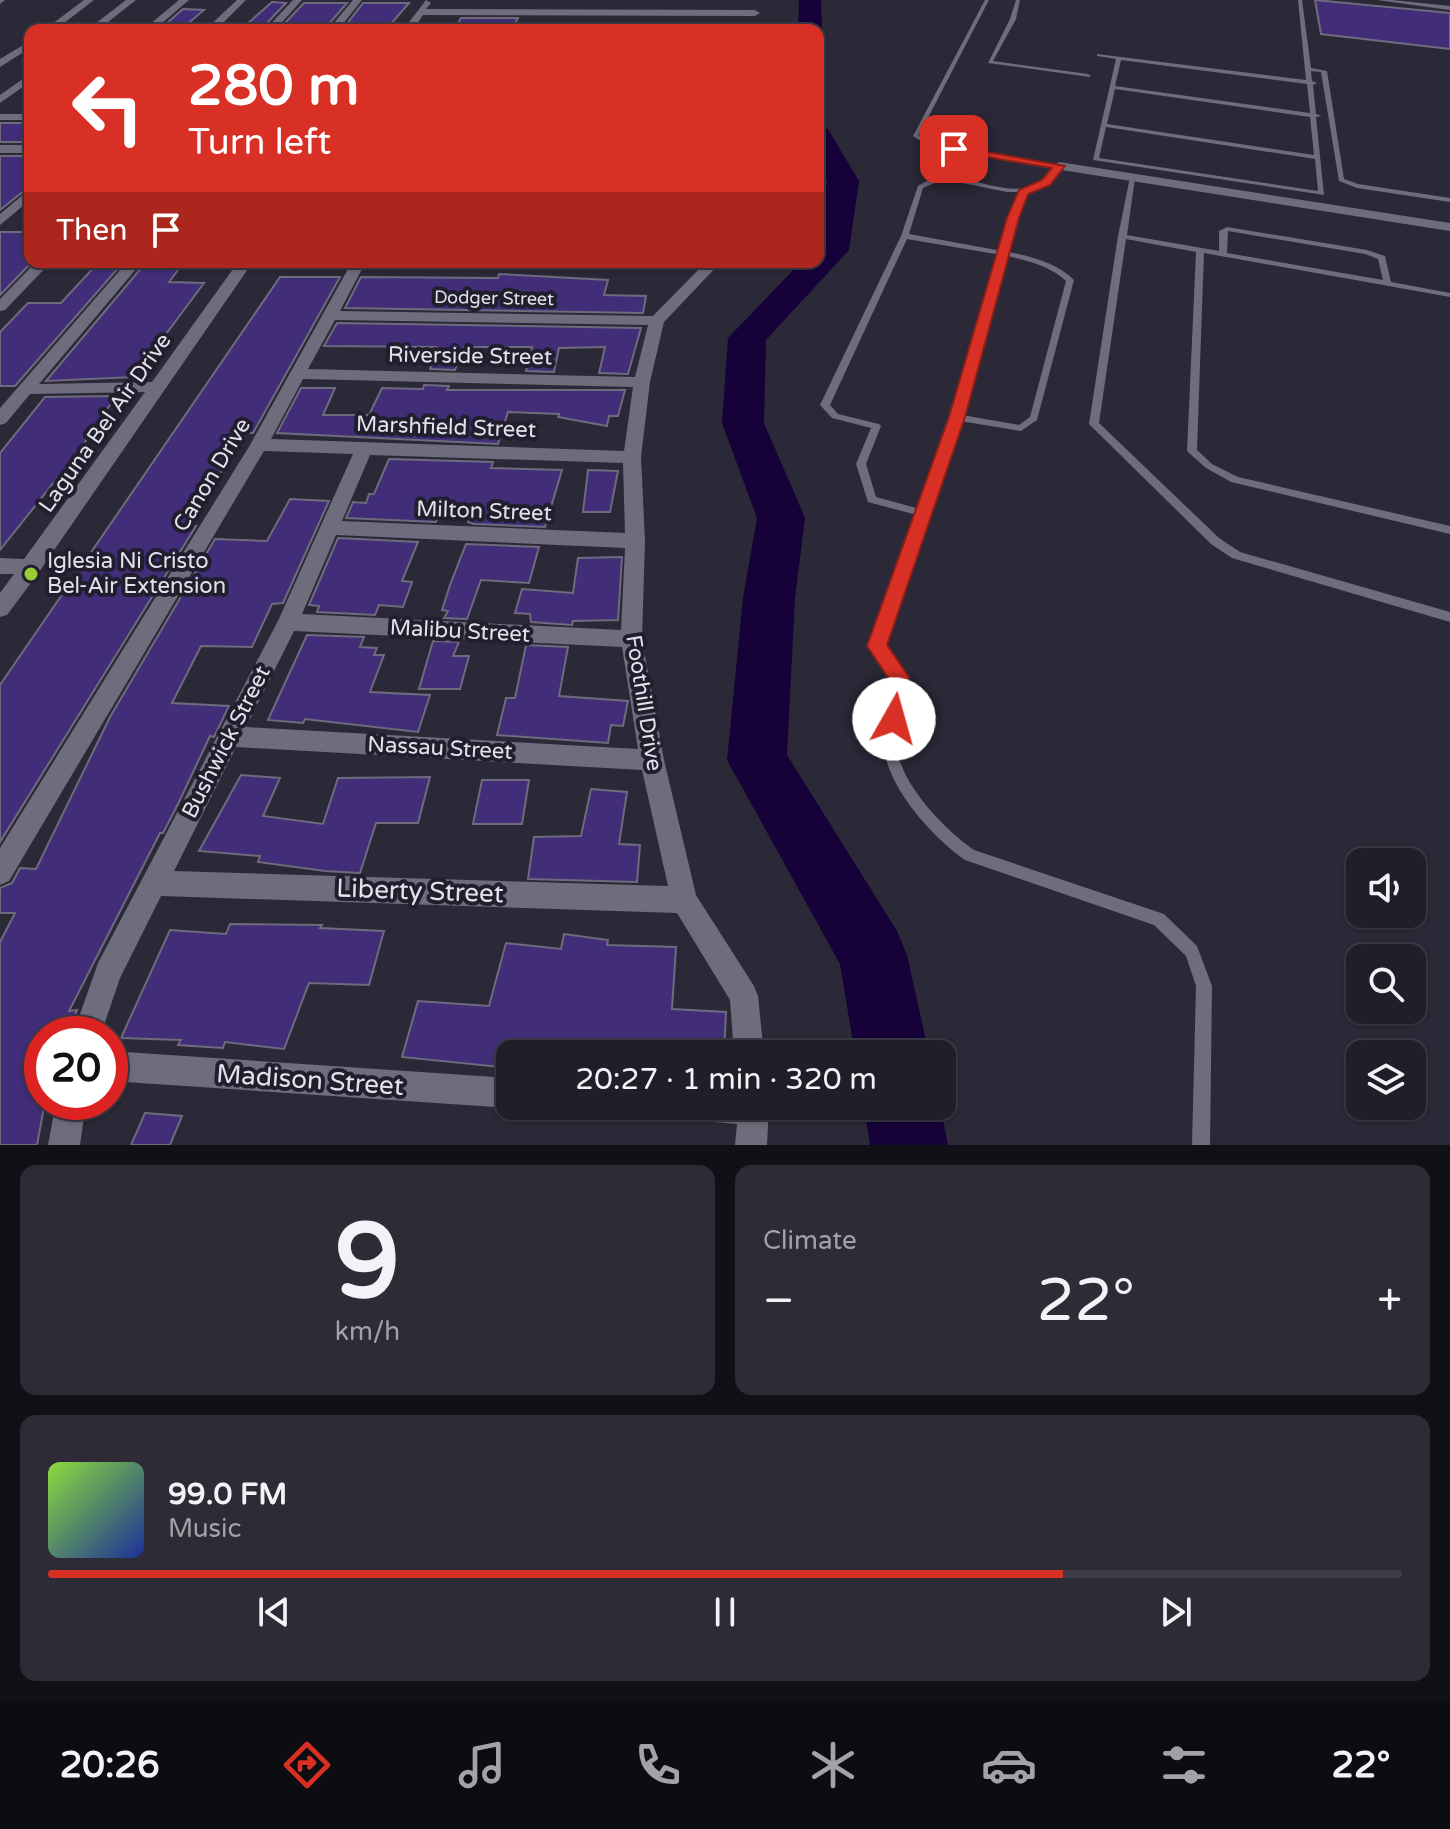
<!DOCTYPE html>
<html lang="en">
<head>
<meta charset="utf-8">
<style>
  body { margin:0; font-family:"Varela Round",sans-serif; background:#2d2b35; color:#f1f3f6; height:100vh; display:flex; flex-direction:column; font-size:30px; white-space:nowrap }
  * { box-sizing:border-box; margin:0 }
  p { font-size:26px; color:#a2a2a8 }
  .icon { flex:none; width:44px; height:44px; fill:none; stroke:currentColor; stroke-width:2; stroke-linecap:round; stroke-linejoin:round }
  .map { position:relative; height:1145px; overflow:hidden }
  .side { display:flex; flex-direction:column; gap:20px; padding:20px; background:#121017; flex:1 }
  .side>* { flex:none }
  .top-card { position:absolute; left:24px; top:24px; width:800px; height:244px; border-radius:16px; box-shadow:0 2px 6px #0004,0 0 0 2px #3d3c46; background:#d93025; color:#fff; overflow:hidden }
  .buttons { position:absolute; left:1346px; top:848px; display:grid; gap:16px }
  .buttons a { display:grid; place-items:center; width:80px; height:80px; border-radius:16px; background:#201e29; box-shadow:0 2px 6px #0004,0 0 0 2px #3d3c46; font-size:40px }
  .speed { position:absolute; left:24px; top:1016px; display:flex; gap:16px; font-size:40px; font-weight:700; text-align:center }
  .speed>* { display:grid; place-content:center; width:104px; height:104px; border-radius:50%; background:#201e29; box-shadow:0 2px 6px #0004,0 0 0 2px #3d3c46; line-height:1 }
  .speed .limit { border:12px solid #d22; background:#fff; color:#111 }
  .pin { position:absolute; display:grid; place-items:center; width:68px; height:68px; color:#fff; margin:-34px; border-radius:16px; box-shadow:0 4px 12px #0006 }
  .me { position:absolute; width:88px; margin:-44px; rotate:7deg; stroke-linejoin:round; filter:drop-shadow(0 0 6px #0008) }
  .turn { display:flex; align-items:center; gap:28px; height:168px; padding:0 32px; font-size:36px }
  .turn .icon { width:104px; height:104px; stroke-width:2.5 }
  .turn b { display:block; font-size:56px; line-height:68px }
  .then { display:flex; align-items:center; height:76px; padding:0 32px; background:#0003; gap:16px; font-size:30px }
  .big { font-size:60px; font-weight:600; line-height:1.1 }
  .side .tile { flex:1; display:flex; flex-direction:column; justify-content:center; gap:12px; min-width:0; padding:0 28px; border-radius:16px; background:#2d2b35 }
  .side .dial { align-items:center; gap:0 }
  .dial b { font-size:104px; line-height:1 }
  .song { display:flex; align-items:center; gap:24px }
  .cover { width:96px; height:96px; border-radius:12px; background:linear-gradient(135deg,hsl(90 70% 55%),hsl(230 70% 35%)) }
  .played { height:8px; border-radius:4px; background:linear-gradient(90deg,#d93025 75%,#3d3c46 75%) }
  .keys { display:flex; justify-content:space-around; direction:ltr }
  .heat { display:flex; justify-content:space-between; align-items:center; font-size:44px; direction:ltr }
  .side .tiles { flex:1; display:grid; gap:20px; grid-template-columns:1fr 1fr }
  .tile:last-child { grid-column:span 2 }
  .trip { position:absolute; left:496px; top:1040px; width:460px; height:80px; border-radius:16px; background:#201e29; box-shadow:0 2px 6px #0004,0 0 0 2px #3d3c46; font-weight:600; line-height:80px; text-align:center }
  .menu { display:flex; height:128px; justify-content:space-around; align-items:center; background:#0d0c10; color:#a2a2a8 }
  .menu .icon { width:56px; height:56px }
  .menu .selected { color:#d93025 }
  .menu b { font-size:36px; color:#f1f3f6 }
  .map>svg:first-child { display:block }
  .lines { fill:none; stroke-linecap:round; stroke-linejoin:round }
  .river { fill:#160139; fill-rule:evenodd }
  .building { fill:#422d79; stroke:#6d6b7c; stroke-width:2 }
  .service { fill:#6f6c7d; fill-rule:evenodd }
  .minor { fill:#6f6c7d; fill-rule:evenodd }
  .route { fill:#d93025; stroke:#8d1f18; stroke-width:2 }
  .poi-dot { fill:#9bcb32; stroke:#211f2d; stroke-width:3 }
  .labels { text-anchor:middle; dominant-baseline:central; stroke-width:8; stroke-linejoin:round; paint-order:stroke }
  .far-street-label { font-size:18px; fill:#e3e2ec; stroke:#211f2d }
  .street-label { font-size:22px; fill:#e3e2ec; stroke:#211f2d }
  .poi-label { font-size:22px; fill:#e3e2ec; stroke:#211f2d; text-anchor:start }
  .near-street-label { font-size:26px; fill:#e3e2ec; stroke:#211f2d }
</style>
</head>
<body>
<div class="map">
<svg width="1450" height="1145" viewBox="0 0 1450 1145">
  <rect width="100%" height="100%" fill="#2b2837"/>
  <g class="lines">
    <g class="river">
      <path d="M799,0H821L822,30L818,35V30H798Z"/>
      <path d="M818,126L828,129L859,181L849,250L766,340L764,423L805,518L795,598L787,755L897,931L907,955L929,1054H855L840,964L727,760L743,598L757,518L722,423L728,338L801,262H818V232L827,181L818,163Z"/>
      <path d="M864,1106H940L948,1145H870Z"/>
    </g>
  </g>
  <g class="building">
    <path d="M1315,0L1450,13V49L1321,34Z"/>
    <path d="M272,2L286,3L265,25H246Z"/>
    <path d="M304,3H347L328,25H283Z"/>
    <path d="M363,3H409L390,25H346Z"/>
    <path d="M183,9L204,10L180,30H159Z"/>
    <path d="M461,18H518L513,28H455Z"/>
    <rect x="0" y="123" width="30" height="19"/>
    <path d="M0,156H30V186L0,210Z"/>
    <path d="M0,232H30V264L0,295Z"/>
    <path d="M96,265L120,266L15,386H0V332L28,303H61Z"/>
    <path d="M143,266H181L169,282L204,283L134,377L46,381Z"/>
    <path d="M499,274L608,280L604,295L646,296L643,313L345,308L361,277L498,278Z"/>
    <path d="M280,277H340L253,433H247L232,452L191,526H196L0,842V685Z"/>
    <path d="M337,323L641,328L628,374L599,373L605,347L559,348L554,372L526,371L532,347H464L455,370L430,369L437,347L324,346Z"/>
    <path d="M424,385L449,386L447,390H625L618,416H609L607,426L558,417L559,414L508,412L498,444L277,433L301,388H335L323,415H369L382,388L423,389Z"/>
    <path d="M116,396L62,476H59L0,550V453L45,397Z"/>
    <path d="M389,459L493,462L491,468L562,470L545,527L474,524L468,522L470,515L442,505L436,522L346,518L353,502L366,503L369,494H374Z"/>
    <path d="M588,470L618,471L610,512H583Z"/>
    <path d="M290,499L329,501L283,603L272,604L252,647L201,646L172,703L229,706L214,737L210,736L178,804L163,833H160L69,1011L77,1010L68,1034H42L45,1102L37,1145H0V942L15,913H0V888L12,883L20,868L36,869L110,717L215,539L267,541Z"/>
    <path d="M338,538L418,542L402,581L412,582L403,607L379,605L375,615L317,612L319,606L309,605Z"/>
    <path d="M466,544L539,547L529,583L481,580L467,619L444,618L448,611L442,610L450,585Z"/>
    <path d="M622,557L618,620L573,621L572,625L531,622L530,614L515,613L522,589L573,593L578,558Z"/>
    <path d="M307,635L364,637L360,647L377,648L374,655H384L370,692L430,695L418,732L305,719L303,723L268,720Z"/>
    <path d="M433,641L459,642L453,656H469L460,689H419Z"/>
    <path d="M526,645L568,647L559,696L628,701L623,726L611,725L608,743L497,735L506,698H515Z"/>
    <path d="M241,775L280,778L263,816L323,824L338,778L430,777L418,823H376L360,873L325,871L258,862L260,856L199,851Z"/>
    <path d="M482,780H529L522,824H473Z"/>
    <path d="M591,789L627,792L619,844L640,845L637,882L528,879L534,837L581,836Z"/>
    <path d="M230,924L322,925L320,928L384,931L369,985L309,983L284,1049L225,1042L223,1048L178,1045L181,1040L121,1038L170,930L226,934Z"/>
    <path d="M564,934L608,940L607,945L676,947L672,1009L726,1012L724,1054H510V1068L402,1057L418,1001L489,1006L506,943L561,949Z"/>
    <path d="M145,1113L182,1116L170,1145H131Z"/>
  </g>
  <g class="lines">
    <g class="service">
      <path d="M985,0H989L919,135L930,142L1061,165V167L1045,184L1026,191L1009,252C1033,257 1057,263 1074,280L1037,420L1021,431L960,421L883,645L905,677C902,700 895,723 897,746C899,783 945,830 974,850L1164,914L1197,946L1212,986L1210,1145H1192L1196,986L1186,956L1154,925L965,860C933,838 886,786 884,746C882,723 889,700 893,678L871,646L917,515L868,502L856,464L871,428L832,418L820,405L901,236L918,186C923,183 929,179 935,178C969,170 1008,203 1041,181C1045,177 1050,171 1054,167L928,146L913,136ZM952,181L1007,192H1020L1002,251L909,234L923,188L937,182ZM907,239L1001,255L952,417L920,509L876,497L866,464L881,426L879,424L838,414L830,405ZM1008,256C1029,261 1050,266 1066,281L1030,417L1019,425L962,415Z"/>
      <path d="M1016,0H1020L1016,19L993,61L1088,74L1091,76L1090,77L988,63L1010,19Z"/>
      <path d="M1298,0H1302L1311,68L1327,71L1344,179L1358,184L1450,198V202L1357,188L1339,181L1321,72L1311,71L1312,81L1317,83L1313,85L1316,114L1322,116L1316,117L1324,195L1093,160L1116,59L1097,56V54L1306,80ZM1121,60L1307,84L1310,113L1115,86ZM1115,89L1310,117L1314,155L1107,124ZM1106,127L1315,159L1318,191L1099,158Z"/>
      <path d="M1377,0H1392L1450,6V10Z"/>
      <path d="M1130,177L1135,178L1127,235L1219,251V231L1227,227L1367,250L1385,256L1391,282L1450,293V297L1204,253L1197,450L1212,464L1238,477L1450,526V534L1231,482L1206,468L1189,453L1187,451L1196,252L1126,239L1099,423L1219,538L1240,552L1450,612V622L1232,558L1211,544L1091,426L1089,424L1118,236ZM1228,231L1365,254L1378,259L1383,280L1227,253Z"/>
    </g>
    <g class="minor">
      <path d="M0,0H5L0,4Z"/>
      <path d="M84,0H94L55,30H44Z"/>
      <path d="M126,0H136L98,30H87Z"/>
      <path d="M179,0H189L154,30H143Z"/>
      <path d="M237,0H246L216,30H205Z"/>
      <path d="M293,0H302L275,30H265Z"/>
      <path d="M353,0H362L338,30H328Z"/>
      <path d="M426,0L431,3L426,9L755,10L760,13L755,16L423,15L413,30H403Z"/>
      <path d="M30,41V48L0,67V59Z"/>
      <path d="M30,74V82L0,103V95Z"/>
      <rect x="0" y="114" width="30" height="6"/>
      <rect x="0" y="145" width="30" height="8"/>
      <path d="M1059,162L1450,223V231L1055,169L1053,166Z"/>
      <path d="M30,189V200L0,225V214Z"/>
      <path d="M36,262H51L5,310L0,311V299Z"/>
      <path d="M127,262H142L39,384L152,382L238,262H721L664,322L650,382L641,457L645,541L642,639L664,760L696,895L754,986L758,996L764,1054H734L730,1000L677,913L161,896L120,978L101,1034H73L98,963L278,621L353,454L264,451L9,881L0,885V848L250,445L348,269H248L39,572L7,615L0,617V593L14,574H0V558L24,559L145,392L30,394L6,423L0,425V408ZM362,269H699L653,316L340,311ZM335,320L648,325L635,377L308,369ZM303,379L633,387L624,451L271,439ZM370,455L623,463L625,533L342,521ZM336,535L625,548L621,630L302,614ZM294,631L622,647L638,749L246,727ZM236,747L642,770L668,886L174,871Z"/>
      <path d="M110,1051L510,1078V1106H515L510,1108L110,1081Z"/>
      <path d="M56,1102H86L80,1145H48Z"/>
      <path d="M687,1106H769L767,1145H735L737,1124L702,1121L691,1117Z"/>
    </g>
  </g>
  <path class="route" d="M954,146L1065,166L1050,185L1028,194L1019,218L965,417L887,645L909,677L901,726H886L883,719L889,679L867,646L949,417L1007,218L1019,190L1042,180L1052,168L951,151Z"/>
  <circle class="poi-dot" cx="31" cy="574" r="8"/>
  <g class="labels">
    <g class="far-street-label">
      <text transform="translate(494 298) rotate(1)">Dodger Street</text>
    </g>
    <g class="street-label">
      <text transform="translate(470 356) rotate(1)">Riverside Street</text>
      <text transform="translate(105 423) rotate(-55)">Laguna Bel Air Drive</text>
      <text transform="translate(446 427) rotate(2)">Marshfield Street</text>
      <text transform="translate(212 475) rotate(-59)">Canon Drive</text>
      <text transform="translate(484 511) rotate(2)">Milton Street</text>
      <text transform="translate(460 631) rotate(3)">Malibu Street</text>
      <text transform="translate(644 703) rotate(81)">Foothill Drive</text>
      <text transform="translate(226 742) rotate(-63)">Bushwick Street</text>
      <text transform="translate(440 748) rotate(3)">Nassau Street</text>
    </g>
    <g class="poi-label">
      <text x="47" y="561">Iglesia Ni Cristo<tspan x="47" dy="25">Bel-Air Extension</tspan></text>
    </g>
    <g class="near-street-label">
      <text transform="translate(420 891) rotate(2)">Liberty Street</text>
      <text transform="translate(310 1080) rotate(4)">Madison Street</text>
    </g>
  </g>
</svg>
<div class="buttons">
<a><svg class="icon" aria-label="sound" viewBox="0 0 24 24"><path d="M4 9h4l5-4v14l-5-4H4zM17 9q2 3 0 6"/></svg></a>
<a><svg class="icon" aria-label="search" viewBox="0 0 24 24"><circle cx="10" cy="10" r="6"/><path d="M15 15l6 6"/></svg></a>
<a><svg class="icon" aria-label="layers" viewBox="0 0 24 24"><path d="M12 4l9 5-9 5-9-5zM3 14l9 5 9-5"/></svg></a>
</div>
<div class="speed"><div class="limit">20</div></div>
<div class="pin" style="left:954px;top:149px;background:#d93025"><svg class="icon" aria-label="arrive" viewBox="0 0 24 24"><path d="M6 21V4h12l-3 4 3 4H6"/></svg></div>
<svg class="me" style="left:894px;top:719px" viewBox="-20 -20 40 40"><circle r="19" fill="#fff"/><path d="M0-13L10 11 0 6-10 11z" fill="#d93025"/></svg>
<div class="trip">20:27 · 1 min · 320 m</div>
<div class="top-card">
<div class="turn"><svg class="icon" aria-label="left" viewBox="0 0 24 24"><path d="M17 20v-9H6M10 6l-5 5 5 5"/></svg><div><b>280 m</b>Turn left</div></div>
<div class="then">Then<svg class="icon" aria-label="arrive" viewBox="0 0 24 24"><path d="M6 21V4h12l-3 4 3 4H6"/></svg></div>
</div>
</div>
<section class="side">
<div class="tiles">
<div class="tile dial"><b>9</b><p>km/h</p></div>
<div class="tile"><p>Climate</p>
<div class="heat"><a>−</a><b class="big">22°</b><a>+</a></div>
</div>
<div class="tile">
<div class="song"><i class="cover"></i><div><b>99.0 FM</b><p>Music</p></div></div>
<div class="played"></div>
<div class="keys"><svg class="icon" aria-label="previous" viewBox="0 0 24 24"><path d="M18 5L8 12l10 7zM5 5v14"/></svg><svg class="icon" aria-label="pause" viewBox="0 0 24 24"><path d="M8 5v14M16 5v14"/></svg><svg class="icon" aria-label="next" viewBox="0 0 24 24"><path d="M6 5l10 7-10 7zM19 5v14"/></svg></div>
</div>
</div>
</section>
<nav class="menu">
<b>20:26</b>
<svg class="icon selected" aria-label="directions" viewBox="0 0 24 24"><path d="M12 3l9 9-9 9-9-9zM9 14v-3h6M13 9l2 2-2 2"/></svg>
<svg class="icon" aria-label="music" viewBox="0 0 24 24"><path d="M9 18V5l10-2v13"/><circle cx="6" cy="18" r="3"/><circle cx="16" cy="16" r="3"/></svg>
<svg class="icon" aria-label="phone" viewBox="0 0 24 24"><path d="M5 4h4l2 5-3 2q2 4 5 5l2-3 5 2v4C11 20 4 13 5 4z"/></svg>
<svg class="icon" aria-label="climate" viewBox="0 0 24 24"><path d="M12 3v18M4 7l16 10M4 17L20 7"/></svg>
<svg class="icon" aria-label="car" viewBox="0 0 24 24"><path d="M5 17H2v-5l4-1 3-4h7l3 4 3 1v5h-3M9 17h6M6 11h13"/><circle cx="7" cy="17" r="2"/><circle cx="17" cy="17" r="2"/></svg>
<svg class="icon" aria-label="filters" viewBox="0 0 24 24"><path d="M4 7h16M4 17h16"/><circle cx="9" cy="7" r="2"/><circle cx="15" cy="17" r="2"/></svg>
<b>22°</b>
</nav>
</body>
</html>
